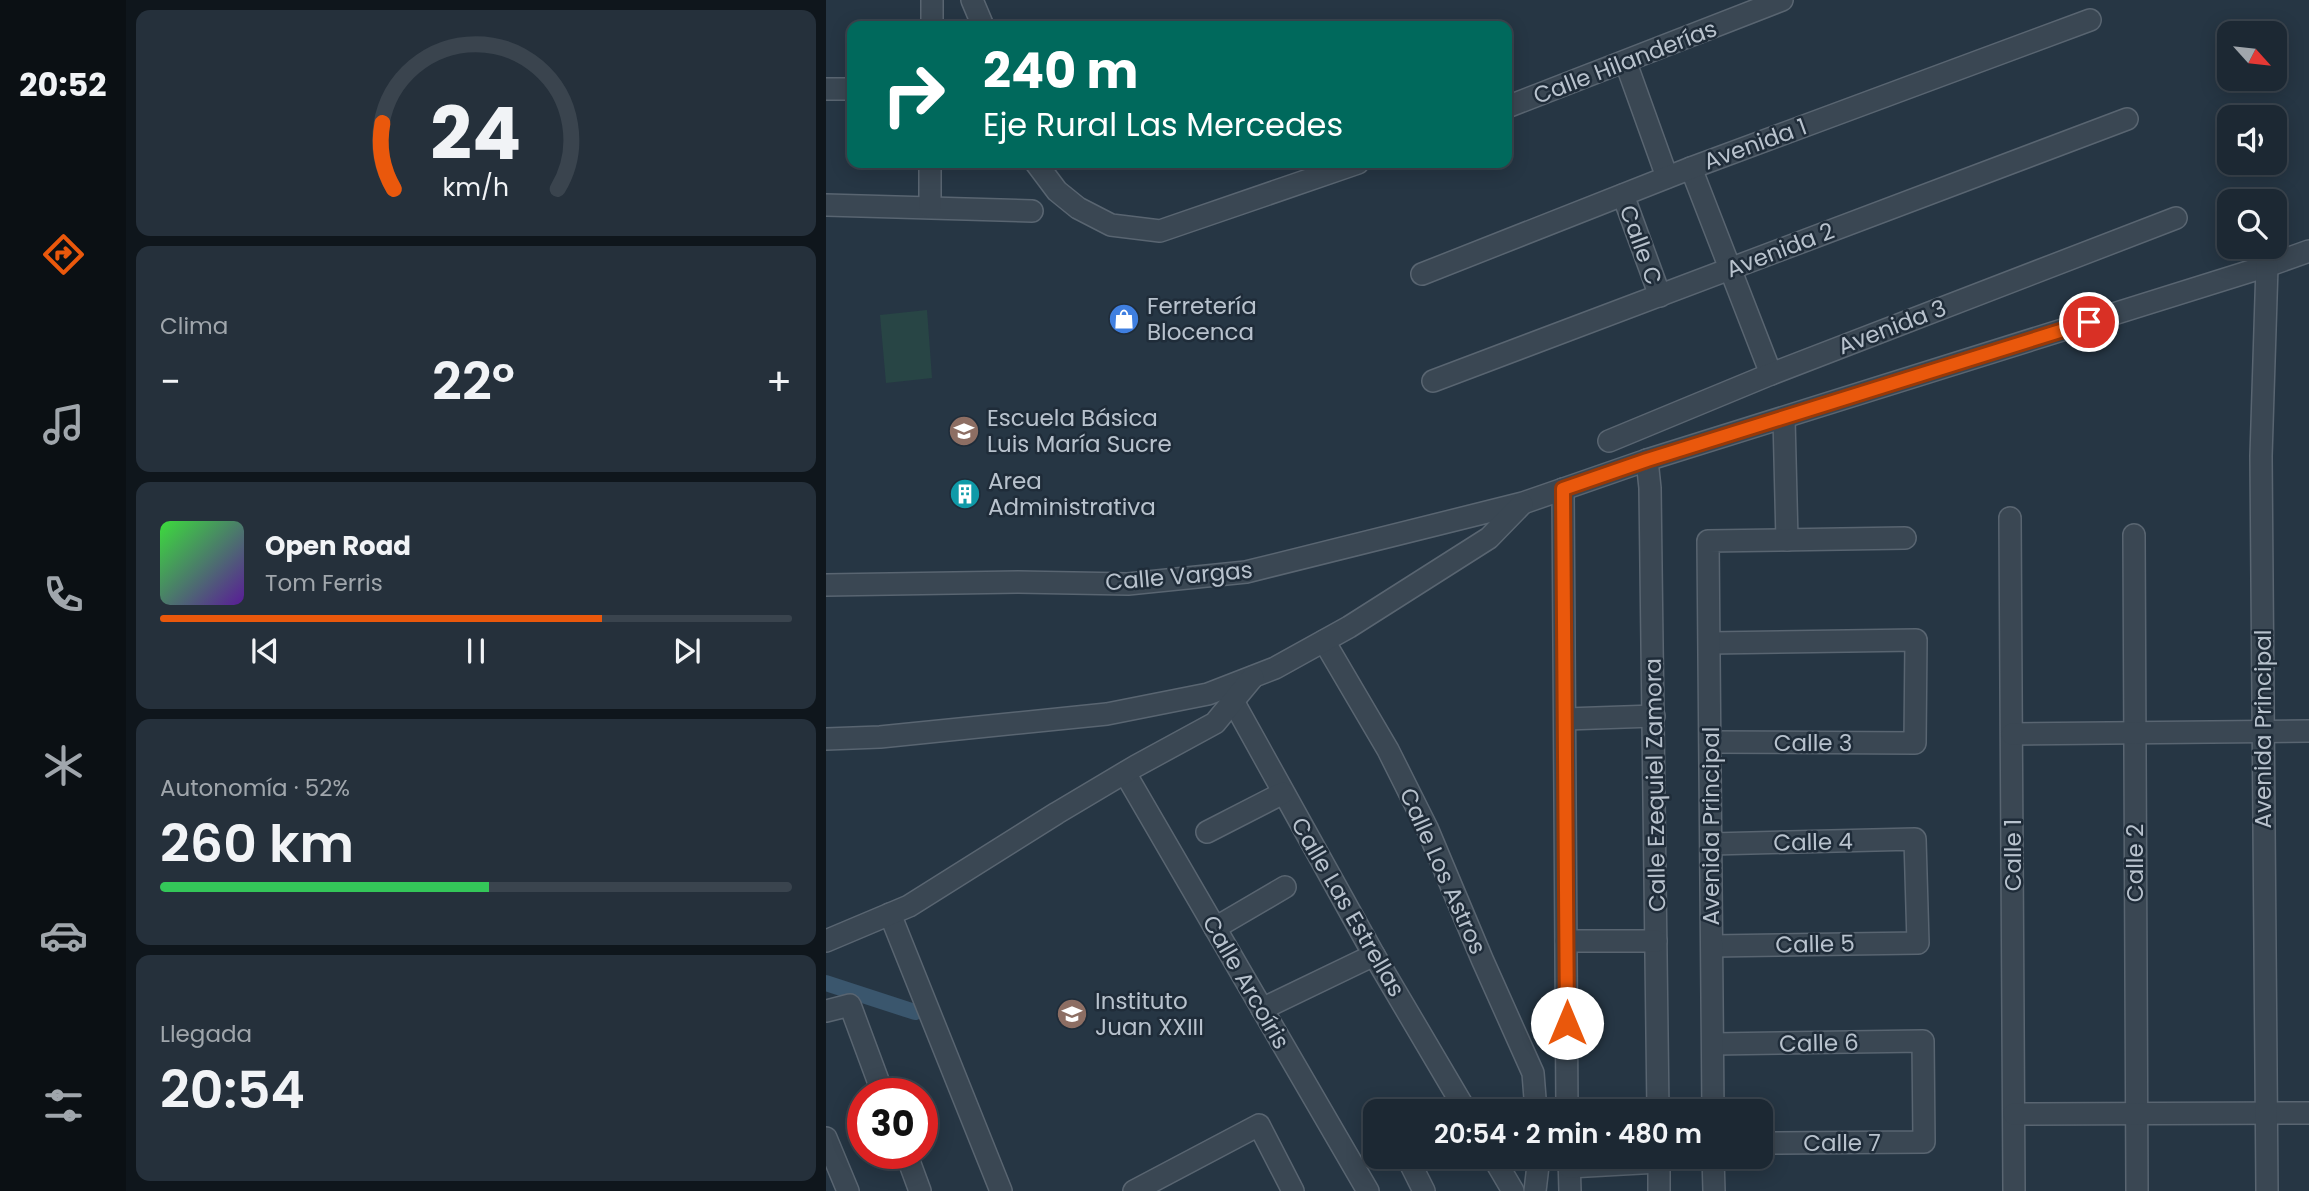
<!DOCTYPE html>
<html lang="es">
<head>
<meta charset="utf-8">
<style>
  body { margin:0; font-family:Poppins,sans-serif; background:#25303b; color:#f1f3f6; height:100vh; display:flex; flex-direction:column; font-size:26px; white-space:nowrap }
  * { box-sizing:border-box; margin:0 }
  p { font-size:23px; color:#a0a6ac }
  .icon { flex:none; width:38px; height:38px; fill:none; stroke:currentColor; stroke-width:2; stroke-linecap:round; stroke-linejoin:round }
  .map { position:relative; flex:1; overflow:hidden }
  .drawer { display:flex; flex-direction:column; gap:10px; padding:10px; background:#0f161c; width:700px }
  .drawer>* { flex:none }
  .banner { position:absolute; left:21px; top:21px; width:665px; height:147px; border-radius:14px; box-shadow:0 4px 18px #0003,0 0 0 2px #3a444e; background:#00695c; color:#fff; overflow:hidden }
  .needle { width:46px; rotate:117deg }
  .controls { position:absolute; left:1391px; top:21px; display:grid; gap:14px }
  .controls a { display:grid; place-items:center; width:70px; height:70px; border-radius:14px; background:#1c2833; box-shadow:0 4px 18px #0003,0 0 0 2px #3a444e; font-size:35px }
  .speed { position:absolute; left:21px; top:1078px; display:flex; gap:14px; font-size:35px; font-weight:700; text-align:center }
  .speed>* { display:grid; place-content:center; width:91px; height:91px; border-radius:50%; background:#1c2833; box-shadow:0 4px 18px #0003,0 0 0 2px #3a444e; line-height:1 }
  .speed .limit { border:10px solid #d22; background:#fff; color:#111 }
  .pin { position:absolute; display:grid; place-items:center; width:60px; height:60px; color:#fff; margin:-30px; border:4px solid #fff; border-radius:50%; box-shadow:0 2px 7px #0007 }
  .me { position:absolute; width:77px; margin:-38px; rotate:0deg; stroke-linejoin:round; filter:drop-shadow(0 0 5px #0008) }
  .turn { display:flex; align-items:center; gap:24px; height:147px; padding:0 21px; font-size:32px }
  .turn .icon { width:91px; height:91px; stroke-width:2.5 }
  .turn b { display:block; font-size:49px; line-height:60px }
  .big { font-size:52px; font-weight:600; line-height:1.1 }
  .drawer .widget { flex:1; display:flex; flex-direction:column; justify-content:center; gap:10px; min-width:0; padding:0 24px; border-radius:14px; background:#25303b }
  .drawer .dial { align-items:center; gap:0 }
  .dial svg { height:182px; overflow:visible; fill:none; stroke:#3a444e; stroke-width:7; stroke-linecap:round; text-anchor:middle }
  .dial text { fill:#f1f3f6; stroke:none }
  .song { display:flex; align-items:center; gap:21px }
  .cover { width:84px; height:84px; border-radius:10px; background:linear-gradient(135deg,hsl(120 70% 55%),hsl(270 70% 35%)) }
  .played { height:7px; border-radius:4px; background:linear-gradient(90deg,#ea580c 70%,#3a444e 70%) }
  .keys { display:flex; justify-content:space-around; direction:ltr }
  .heat { display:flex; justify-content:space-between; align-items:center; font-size:38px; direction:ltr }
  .charge { height:10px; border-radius:5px; background:linear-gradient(90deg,#34c759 52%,#3a444e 0) }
  .trip { position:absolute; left:537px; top:1099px; width:410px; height:70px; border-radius:14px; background:#1c2833; box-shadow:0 4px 18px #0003,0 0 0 2px #3a444e; font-weight:600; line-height:70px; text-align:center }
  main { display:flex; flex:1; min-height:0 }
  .tab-bar { display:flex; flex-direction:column; width:126px; justify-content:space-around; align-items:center; background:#0b1014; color:#a0a6ac }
  .tab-bar .icon { width:49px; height:49px }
  .tab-bar .active { color:#ea580c }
  .tab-bar b { font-size:32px; color:#f1f3f6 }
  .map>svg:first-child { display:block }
  .garden { fill:#284545 }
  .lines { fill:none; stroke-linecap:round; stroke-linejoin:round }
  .canal { stroke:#3a566d; stroke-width:16 }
  .minor-casing { stroke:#596571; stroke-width:24 }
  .minor { stroke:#3a4753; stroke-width:21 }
  .route-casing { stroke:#983908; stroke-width:18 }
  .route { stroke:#ea580c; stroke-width:12 }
  .labels { text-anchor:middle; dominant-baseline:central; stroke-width:5; stroke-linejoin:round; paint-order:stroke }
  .street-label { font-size:23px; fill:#b8c2cd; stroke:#1f2c39 }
  .poi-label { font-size:23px; fill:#b8c2cd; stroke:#1f2c39; text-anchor:start }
</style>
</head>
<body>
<main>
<nav class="tab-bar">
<b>20:52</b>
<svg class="icon active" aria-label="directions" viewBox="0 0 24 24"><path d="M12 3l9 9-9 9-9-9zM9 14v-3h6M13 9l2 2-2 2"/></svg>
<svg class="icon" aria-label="music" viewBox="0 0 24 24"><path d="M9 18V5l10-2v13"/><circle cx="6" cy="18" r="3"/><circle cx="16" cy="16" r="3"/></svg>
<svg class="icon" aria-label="phone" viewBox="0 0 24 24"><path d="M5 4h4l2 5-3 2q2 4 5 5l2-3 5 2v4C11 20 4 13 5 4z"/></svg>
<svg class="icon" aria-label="climate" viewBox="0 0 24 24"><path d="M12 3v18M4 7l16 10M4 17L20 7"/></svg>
<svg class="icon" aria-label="car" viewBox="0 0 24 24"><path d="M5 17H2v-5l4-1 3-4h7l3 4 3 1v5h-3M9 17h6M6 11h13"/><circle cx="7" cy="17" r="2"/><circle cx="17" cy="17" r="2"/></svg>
<svg class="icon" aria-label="filters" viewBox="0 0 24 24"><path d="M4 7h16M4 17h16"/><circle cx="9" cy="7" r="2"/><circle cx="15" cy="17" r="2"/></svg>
</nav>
<section class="drawer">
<div class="widget dial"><svg viewBox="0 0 100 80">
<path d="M14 69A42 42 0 1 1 86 69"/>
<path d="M14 69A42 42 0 0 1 9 40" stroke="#ea580c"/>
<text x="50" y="56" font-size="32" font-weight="700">24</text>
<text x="50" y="72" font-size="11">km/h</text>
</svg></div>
<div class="widget"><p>Clima</p>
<div class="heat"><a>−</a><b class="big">22°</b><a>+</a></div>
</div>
<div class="widget">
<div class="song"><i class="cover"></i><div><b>Open Road</b><p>Tom Ferris</p></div></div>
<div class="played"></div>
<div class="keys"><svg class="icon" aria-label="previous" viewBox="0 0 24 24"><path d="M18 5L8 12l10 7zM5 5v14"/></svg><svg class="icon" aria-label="pause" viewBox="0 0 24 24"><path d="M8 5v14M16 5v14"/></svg><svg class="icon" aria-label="next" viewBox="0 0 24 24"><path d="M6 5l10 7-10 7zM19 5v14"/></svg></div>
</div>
<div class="widget"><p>Autonomía · 52%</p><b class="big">260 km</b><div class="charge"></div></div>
<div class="widget"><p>Llegada</p><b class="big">20:54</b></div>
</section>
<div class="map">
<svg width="1483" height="1191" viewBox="0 0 1483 1191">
  <rect width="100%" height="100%" fill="#263644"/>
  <path class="garden" d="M101,310L106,378L60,383L54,315Z"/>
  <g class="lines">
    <path class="canal" d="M0,983L89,1012"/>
    <g class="minor-casing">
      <g id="minor">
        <path d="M146,0L157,26"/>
        <path d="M106,26V0"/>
        <path d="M800,63L841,177"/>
        <path d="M0,89H26"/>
        <path d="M681,107L956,0"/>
        <path d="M210,163L231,191L252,208L285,225L334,231L532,163"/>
        <path d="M865,168L945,374"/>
        <path d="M797,195L834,296"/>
        <path d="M0,205L206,211"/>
        <path d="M104,207V163"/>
        <path d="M596,274L865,168L1264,20"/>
        <path d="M607,381L1301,119"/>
        <path d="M958,418L961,540"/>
        <path d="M783,441L945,374L1350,218"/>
        <path d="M821,460L824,488L832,1111"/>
        <path d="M737,489L741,1111"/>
        <path d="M1184,518L1188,1191"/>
        <path d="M1308,535L1311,1191"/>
        <path d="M0,585L192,582L302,584L420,572L697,503L821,460L1441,266L1483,251"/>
        <path d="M498,641L562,750L601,828L656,959L707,1073L710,1111"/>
        <path d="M407,701L548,955L640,1111"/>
        <path d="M740,719L828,716"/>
        <path d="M1186,734L1483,731"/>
        <path d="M0,739L54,737L281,714L382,694L449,668L523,627L663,538L696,504"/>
        <path d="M884,742L1089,743L1090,640L884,643"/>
        <path d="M299,773L542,1191"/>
        <path d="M381,832L457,793"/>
        <path d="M886,844L1089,839L1092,943L886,946"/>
        <path d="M64,914L175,1191"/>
        <path d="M389,928L459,887"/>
        <path d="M0,941L83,906L231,813L310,766L389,723L427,677"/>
        <path d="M740,941H830"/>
        <path d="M436,1009L548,955"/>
        <path d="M0,1011L24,1005L57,1094"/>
        <path d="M888,1044L1097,1041L1098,1142L934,1143"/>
        <path d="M887,1111L882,541L1079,538"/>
        <path d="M1188,1114L1483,1113"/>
        <path d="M0,1138L22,1191"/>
        <path d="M80,1153L94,1191"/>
        <path d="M581,1157L598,1191"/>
        <path d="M667,1157L687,1191"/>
        <path d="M743,1157L744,1191"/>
        <path d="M833,1157V1191"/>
        <path d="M887,1157L888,1191"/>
        <path d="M743,1167L833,1162"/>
        <path d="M308,1191L433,1125L467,1191"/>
        <path d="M709,1191L713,1157"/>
        <path d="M1441,1191L1435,456L1441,266"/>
      </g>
    </g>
    <use href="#minor" class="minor"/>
  </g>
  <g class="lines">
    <g class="route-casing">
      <path id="route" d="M741,1023L737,489L821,460L1263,322"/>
    </g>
    <use href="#route" class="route"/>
  </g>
  <defs>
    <g id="shop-disc" transform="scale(1.575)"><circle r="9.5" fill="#3f7fe0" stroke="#1f2c39"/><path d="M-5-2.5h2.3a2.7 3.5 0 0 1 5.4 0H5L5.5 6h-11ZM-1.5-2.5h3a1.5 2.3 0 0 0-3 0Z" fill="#fff"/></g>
    <g id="school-disc" transform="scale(1.575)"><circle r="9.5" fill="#8d6e63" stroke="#1f2c39"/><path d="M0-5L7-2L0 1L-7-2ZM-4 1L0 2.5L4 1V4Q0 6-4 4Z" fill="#fff"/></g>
    <g id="building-disc" transform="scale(1.575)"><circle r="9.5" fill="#0f9aa8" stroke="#1f2c39"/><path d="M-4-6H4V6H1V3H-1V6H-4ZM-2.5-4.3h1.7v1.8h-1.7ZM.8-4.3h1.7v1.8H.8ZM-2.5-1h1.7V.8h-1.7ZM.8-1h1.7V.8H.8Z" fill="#fff"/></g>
  </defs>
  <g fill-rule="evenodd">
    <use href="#shop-disc" x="298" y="319"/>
    <use href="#school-disc" x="138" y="431"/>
    <use href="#building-disc" x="139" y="494"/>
    <use href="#school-disc" x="246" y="1014"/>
  </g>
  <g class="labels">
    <g class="street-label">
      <text transform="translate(799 62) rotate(-21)">Calle Hilanderías</text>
      <text transform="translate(929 144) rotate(-20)">Avenida 1</text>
      <text transform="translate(815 245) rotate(70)">Calle C</text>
      <text transform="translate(954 250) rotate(-21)">Avenida 2</text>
      <text transform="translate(1066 327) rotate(-21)">Avenida 3</text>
      <text transform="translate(353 576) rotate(-5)">Calle Vargas</text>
      <text transform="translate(1437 729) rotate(-90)">Avenida Principal</text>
      <text x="987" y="743">Calle 3</text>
      <text transform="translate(829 785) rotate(-91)">Calle Ezequiel Zamora</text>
      <text transform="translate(885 826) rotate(-90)">Avenida Principal</text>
      <text transform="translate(987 842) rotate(-1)">Calle 4</text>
      <text transform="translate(1187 855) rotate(-90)">Calle 1</text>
      <text transform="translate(1309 863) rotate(-90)">Calle 2</text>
      <text transform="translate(617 871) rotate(66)">Calle Los Astros</text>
      <text transform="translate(522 907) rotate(60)">Calle Las Estrellas</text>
      <text transform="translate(989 944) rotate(-1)">Calle 5</text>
      <text transform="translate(420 982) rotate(60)">Calle Arcoíris</text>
      <text transform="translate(993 1043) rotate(-1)">Calle 6</text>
      <text x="1016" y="1143">Calle 7</text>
    </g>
    <g class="poi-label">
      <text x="321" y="306">Ferretería<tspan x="321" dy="26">Blocenca</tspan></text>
      <text x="161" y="418">Escuela Básica<tspan x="161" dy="26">Luis María Sucre</tspan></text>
      <text x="162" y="481">Area<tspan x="162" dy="26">Administrativa</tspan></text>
      <text x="269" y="1001">Instituto<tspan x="269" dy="26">Juan XXIII</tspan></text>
    </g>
  </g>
</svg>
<div class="controls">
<a><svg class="needle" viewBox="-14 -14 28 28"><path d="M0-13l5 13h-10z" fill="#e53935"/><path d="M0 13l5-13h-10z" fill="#a0a6ac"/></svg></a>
<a><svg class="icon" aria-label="sound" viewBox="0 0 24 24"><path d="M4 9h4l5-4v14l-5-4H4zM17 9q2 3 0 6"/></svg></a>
<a><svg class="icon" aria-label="search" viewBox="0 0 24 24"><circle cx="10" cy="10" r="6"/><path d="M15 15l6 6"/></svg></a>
</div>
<div class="speed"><div class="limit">30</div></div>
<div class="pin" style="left:1263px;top:322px;background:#d93025"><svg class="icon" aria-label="arrive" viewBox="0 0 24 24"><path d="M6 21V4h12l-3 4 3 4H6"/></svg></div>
<svg class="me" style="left:741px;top:1023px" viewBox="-20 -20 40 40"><circle r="19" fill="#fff"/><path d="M0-13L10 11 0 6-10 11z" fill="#ea580c"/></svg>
<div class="trip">20:54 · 2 min · 480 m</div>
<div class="banner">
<div class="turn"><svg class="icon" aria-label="right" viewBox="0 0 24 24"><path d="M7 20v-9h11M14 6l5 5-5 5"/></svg><div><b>240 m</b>Eje Rural Las Mercedes</div></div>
</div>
</div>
</main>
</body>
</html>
